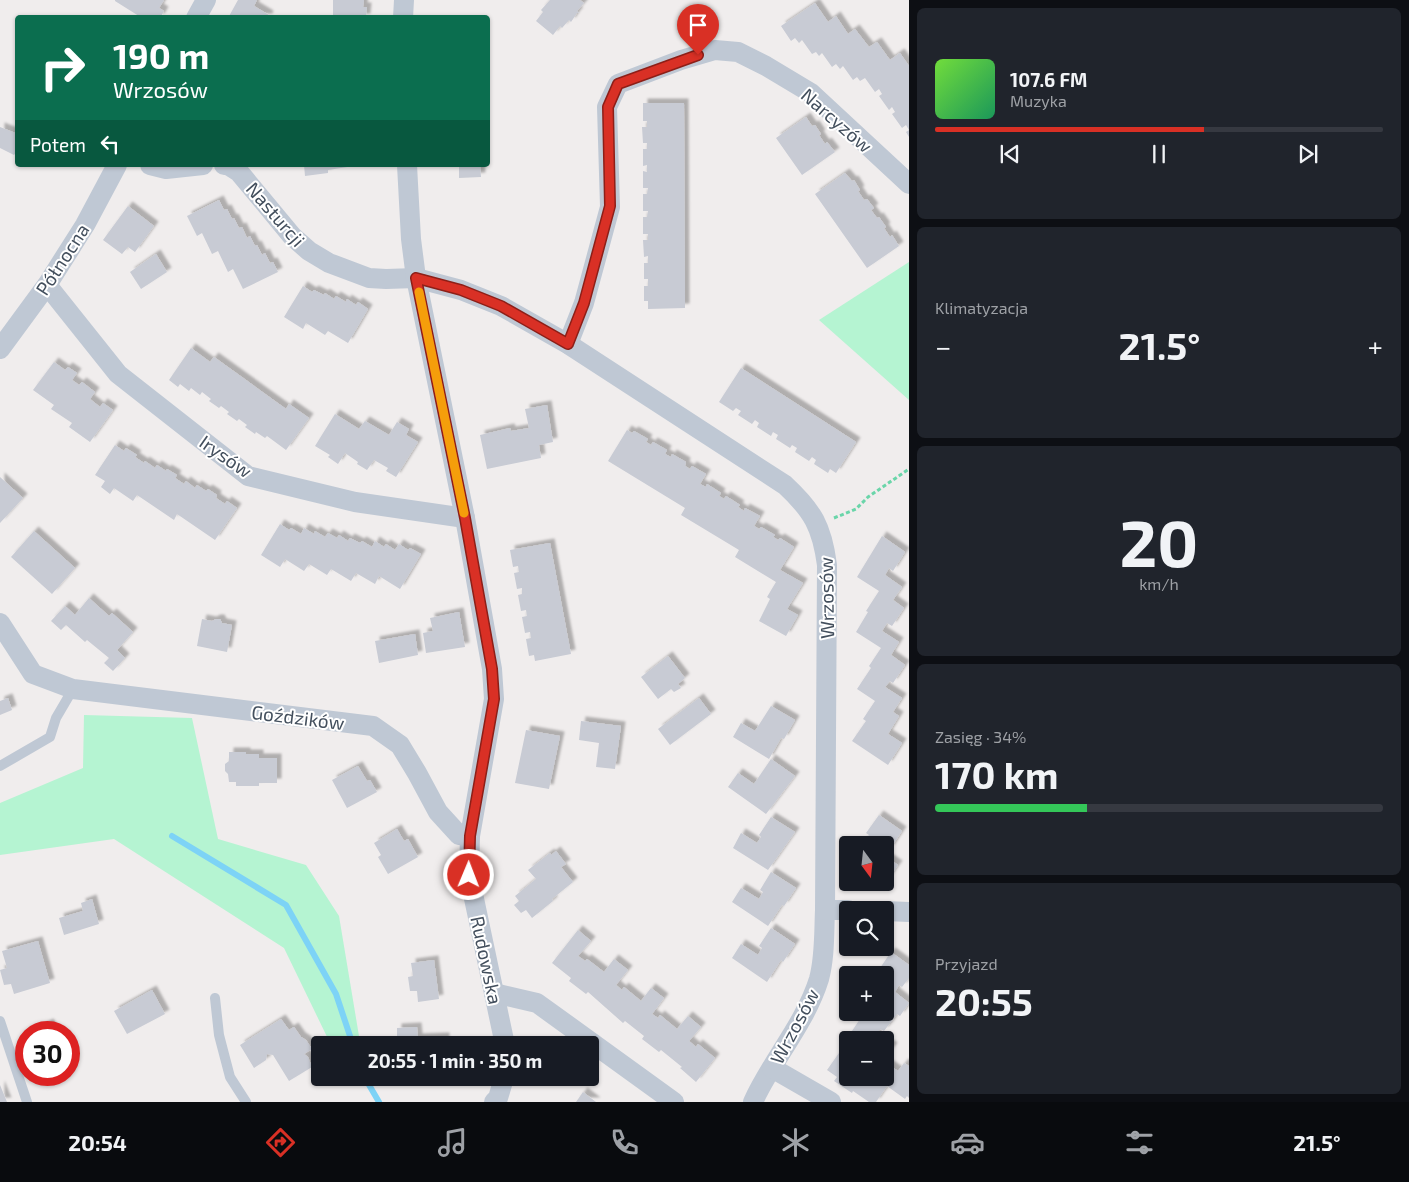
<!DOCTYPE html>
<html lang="pl">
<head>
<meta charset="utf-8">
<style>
  body { margin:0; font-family:"Exo 2",sans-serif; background:#20242c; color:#f1f3f6; height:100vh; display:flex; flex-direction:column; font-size:19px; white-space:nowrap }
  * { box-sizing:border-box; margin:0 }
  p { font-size:16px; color:#9ea1a6 }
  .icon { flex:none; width:28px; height:28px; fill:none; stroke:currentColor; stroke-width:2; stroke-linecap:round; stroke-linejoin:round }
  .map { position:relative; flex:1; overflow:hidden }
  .details { display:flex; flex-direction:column; gap:8px; padding:8px; background:#0d0f14; width:500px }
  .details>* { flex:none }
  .top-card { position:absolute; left:15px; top:15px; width:475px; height:152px; border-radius:5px; box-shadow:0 1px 4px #0004; background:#0b6e4f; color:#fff; overflow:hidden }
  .needle { width:32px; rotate:165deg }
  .controls { position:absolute; left:839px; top:836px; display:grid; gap:10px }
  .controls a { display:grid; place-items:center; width:55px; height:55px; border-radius:5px; background:#171b24; box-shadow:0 1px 4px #0004; font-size:25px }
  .speed { position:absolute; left:15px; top:1021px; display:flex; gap:10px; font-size:25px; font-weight:700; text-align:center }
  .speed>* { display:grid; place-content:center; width:65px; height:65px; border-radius:50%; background:#171b24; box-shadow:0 1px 4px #0004; line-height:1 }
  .speed .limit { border:8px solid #d22; background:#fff; color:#111 }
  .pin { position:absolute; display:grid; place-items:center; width:42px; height:42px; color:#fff; margin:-51px -21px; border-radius:50% 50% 50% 0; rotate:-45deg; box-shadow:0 0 5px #0007 }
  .pin .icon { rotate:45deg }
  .me { position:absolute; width:55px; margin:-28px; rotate:1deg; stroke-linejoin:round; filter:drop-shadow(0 0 4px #0008) }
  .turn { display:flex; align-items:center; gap:18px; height:105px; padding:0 15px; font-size:22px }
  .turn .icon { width:65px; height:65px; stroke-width:2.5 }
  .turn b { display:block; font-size:35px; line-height:42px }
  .then { display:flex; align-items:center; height:48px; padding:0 15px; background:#0003; gap:10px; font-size:19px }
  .big { font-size:38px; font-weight:700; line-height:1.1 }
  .details .tile { flex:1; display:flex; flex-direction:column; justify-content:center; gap:8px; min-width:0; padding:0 18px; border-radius:8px; background:#20242c }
  .details .dial { align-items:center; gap:0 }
  .dial b { font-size:65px; line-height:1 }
  .song { display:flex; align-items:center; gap:15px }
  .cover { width:60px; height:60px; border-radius:8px; background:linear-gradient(135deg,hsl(100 70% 55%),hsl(150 70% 35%)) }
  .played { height:5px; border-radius:2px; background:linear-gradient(90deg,#d93025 60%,#363941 60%) }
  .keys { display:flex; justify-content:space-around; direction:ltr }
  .heat { display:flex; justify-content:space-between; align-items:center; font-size:28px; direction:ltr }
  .charge { height:8px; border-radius:4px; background:linear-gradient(90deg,#34c759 34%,#363941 0) }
  .trip { position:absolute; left:311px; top:1036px; width:288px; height:50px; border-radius:5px; background:#171b24; box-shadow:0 1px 4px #0004; font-weight:700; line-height:50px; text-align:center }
  .tab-bar { display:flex; height:80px; justify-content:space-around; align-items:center; background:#090b0e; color:#9ea1a6 }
  .tab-bar .icon { width:35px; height:35px }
  .tab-bar .on { color:#d93025 }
  .tab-bar b { font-size:22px; color:#f1f3f6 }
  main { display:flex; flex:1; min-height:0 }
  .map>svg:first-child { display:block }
  .green { fill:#b5f4d2 }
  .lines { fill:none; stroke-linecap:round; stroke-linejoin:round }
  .stream { stroke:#7dd3f6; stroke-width:6 }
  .building { fill:#c8cbd4; filter:url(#shadow) }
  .path { stroke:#6ad5a9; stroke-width:3; stroke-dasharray:4 2.5; stroke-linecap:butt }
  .lane { stroke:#bfc8d4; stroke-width:10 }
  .street { stroke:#bfc8d4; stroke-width:20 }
  .route-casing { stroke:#8d1f18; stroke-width:12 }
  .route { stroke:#d93025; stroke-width:9 }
  .slow { stroke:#f59e0b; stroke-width:9 }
  .labels { text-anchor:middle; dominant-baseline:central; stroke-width:4; stroke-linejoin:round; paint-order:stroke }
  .street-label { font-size:19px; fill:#434f5d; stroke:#fff }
</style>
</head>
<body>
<main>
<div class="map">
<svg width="909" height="1102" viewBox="0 0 909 1102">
  <defs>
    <filter id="shadow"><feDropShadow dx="4.5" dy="-4.5" stdDeviation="1" flood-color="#0004"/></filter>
  </defs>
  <rect width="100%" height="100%" fill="#f0eded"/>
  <g class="green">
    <path d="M909,262V400L819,320Z"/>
    <path d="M84,715L192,718L218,839L306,865L339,916L360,1042L353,1045H331L284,948L114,839L0,855V803L83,768Z"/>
  </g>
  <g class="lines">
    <g class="stream">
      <path d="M172,836L286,905L336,994L353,1045"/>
      <path d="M365,1078L379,1102"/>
    </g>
  </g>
  <g class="building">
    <path d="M115,0H164L159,8L164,11L160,18L155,16L154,18H142L115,1Z"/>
    <path d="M238,0H257L254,6L269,15L268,18H228Z"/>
    <path d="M333,0H364L363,7H367L366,18H333Z"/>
    <path d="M550,0H580L584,3L577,11L579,13H577L571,22L569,20L562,28L560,26L553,35L536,21L543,12L541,10Z"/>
    <path d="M815,3L828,22L836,16L848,34L855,29L869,47L877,42L890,60L900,53L909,66V137L906,132L909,130L906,125L902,128L892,114L895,112L892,107L889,110L879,96L882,94L879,89L875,92L865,78L860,81L857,77L853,80L843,66L840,69L836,64L832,67L822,53L819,56L816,52L812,54L802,40L799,43L795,38L791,41L781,26Z"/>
    <path d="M643,103H684L685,308L648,309V301H644V286H648V279H644V263H648V256L644,257L643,240H648V234H643V217H647L648,211H643V194H647L648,188H643V171L647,172V165L643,166V149H647V143H643L642,127H647V121H643Z"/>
    <path d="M806,117L812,126L815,125L821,134L819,135L825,144L827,142L835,152L802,175L776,138Z"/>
    <path d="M0,127L18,134V150L14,155L0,148Z"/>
    <path d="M304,165H354V166L328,170V173L305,176Z"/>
    <path d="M459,165H480L481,177L459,178Z"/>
    <path d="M845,173L852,181L854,180L860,190L858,191L864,200L867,199L874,208L871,210L877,218L879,217L886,227L884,228L890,237L892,235L899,246L867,268L815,194Z"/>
    <path d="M219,200L224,210L227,209L232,219L234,218L239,228L242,227L247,238L250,236L255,246L257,245L262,255L265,253L270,263L273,262L278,272L243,289L233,269L228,272L218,251L212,254L202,233L197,236L187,216Z"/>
    <path d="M128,206L154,226L135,252L128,247L122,254L103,240Z"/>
    <path d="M156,254L167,272L141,289L130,272Z"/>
    <path d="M303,286L312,292L314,290L324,295L325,293L334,299L336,296L346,302L347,299L356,305L358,302L368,309L348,343L328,331L325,335L306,323L303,329L284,317Z"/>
    <path d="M191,348L210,362L214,357L286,409L289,404L309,418L286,450L267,436L265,438L256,432L255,434L245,427L247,425L239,419L237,421L227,414L229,412L221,406L219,408L209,401L211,399L202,392L200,395L191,388L189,391L180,384L178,387L169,380Z"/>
    <path d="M54,362L65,370L68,367L77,373L72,380L79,385L82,382L95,392L90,399L100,407L103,403L113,410L90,442L69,427L72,423L51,409L54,405L33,390Z"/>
    <path d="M741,368L856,442L836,473L830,469L828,473L814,464L816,460L812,457L809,461L795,452L797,448L792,445L790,448L776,439L778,435L773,432L771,436L757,427L759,423L755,420L752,424L738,415L741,411L736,408L733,411L719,402Z"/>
    <path d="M547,405L553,442L539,445L541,458L487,469L480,435L510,428L511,431L529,428L525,409Z"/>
    <path d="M335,414L359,429L365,421L389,435L397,422L409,429L406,435L418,442L396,477L386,471L388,468L374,460L367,470L357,464L358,462L345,453L338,464L328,457L330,455L315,446Z"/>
    <path d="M627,430L632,433L634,431L648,439L646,442L651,445L653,442L667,450L665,454L671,457L672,454L686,462L685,466L690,469L692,466L706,474L700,484L706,487L707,484L721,493L719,496L724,499L726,496L740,505L738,507L744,511L745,508L760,516L754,526L759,529L761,527L775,535L773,537L778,540L780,538L794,547L780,570L803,583L787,609L798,615L786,636L759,621L770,599L767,597L776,582L735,557L739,550L681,515L685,508L608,461Z"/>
    <path d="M115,445L124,451L126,448L137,455L135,457L144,463L145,461L155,468L157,465L166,471L167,469L177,475L175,478L184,484L186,481L195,488L197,485L206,491L208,489L217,495L216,498L225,504L227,501L237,508L215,540L177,514L174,520L137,495L133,501L114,488L110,494L101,487L105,481L95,475Z"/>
    <path d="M0,477L23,498L0,523Z"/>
    <path d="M280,524L289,530L291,528L301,534L304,528L314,534L315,531L325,537L328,533L337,538L339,535L348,541L350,538L360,543L362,541L372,547L375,541L384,547L386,544L395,550L399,544L408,550L410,548L421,554L400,589L379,576L375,584L356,573L351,581L331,569L327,575L309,564L304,571L285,559L280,567L261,555Z"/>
    <path d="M34,531L75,568L52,594L11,557Z"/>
    <path d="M882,536L905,552L893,571L889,568L885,575L902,587L893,600L904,608L892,626L887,623L882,631L899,642L891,655L905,665L893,683L890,681L885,687L902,698L893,712L899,716L888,734L902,743L888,765L852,741L866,721L863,719L875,701L857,689L871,668L869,666L881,648L856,632L868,612L866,611L879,591L857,577Z"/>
    <path d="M550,543L571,654L535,661L534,655L529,656L526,639L531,638L530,632L525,633L522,617L527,616L526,610L521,611L518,595L522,594V588L517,589L514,573L519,572L518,566L513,567L510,550Z"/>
    <path d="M89,598L109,616L112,613L133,632L117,650L125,658L113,671L104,663L109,658L87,640L85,642L66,625L61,630L51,621L65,606L75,615Z"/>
    <path d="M459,612L465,647L426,653L423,633L433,631L430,618Z"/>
    <path d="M202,619L212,621L216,619H220L222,623L232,625L227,652L197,646Z"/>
    <path d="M415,634L418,655L379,663L375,641Z"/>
    <path d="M668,656L685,678L678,684L681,688L674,692L671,689L658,699L641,677Z"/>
    <path d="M8,698L12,710L0,715V701Z"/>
    <path d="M699,698L711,714L670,745L658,729Z"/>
    <path d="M771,706L795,720L784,739L781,738L769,759L733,737L741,723L755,731Z"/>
    <path d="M581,721L621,726L615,769L596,767L599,743L579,740Z"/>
    <path d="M526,730L560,736L549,789L515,783Z"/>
    <path d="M229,752H246V754H259V758H277V783H259V786H236V782H229L228,774L225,771V764L229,761Z"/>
    <path d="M771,759L795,776L766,814L728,787L738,773L754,784Z"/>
    <path d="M358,766L367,781L370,780L377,792L347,808L332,780Z"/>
    <path d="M879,815L902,831L890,849L887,847L885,850V845H861L869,835L866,833Z"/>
    <path d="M771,817L795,832L768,870L733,848L741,833L757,843L761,837L759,835Z"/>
    <path d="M397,829L404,841L408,839L418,857L388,874L378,857L381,855L374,843Z"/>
    <path d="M556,851L566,864L561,867L573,882L552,899L553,901L532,918L526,910L521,913L514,905L519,901L515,896L536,879L528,870L550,853L551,855Z"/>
    <path d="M885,856L898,865L888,879L885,877Z"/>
    <path d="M771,872L796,888L784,906L782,905L768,926L732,902L741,888L759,899L763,892L760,890Z"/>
    <path d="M92,899L99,924L64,935L59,918L83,911L81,903Z"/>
    <path d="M771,928L795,944L783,962L781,960L767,982L732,958L741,944L758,955L762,948L759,946Z"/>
    <path d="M578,930L591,941L578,956L585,961L587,959L604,972L614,959L628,970L616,985L622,990L624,987L641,1001L651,988L664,998L652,1014L658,1018L660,1015L677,1029L688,1016L701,1027L689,1041L696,1047L698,1044L715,1058L696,1082L680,1068L682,1067L661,1050L659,1052L642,1039L644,1036L625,1021L623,1023L588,992L586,994L569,981L571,978L552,963Z"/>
    <path d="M38,941L50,983L14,994L11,984L4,985L0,970L7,968L2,951Z"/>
    <path d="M891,952L909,965V978L902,987L899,985L895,992L909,1003L900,1016L897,1014L884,1031L880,1029L876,1035L883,1040H853L848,1037L862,1016L860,1015L862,1012H885V975H878L880,972L878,971Z"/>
    <path d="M434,960L439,999L418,1002L417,991H410L408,977L413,976L411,963Z"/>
    <path d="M152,990L165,1014L127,1034L114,1011Z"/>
    <path d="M281,1019L289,1030L294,1027L301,1037L306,1040L312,1049L304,1054L308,1057L312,1067L289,1081L273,1055L267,1054L266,1060L254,1068L240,1045Z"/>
    <path d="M49,1023L54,1032H39L37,1029Z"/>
    <path d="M417,1027L418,1038L445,1037V1045H404V1040H397V1028Z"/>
    <path d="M885,1041L893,1047L885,1058Z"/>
    <path d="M839,1053L848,1059V1078H885V1062L898,1071L904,1063L909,1066V1098L907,1096L905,1099L887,1086L876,1102H869L853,1091L852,1093L834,1081L837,1077L827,1070Z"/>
    <path d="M393,1078H415V1079L393,1080Z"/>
    <path d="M0,1085L7,1102H0Z"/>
    <path d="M583,1092L596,1102H576Z"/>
  </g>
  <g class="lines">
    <path class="path" d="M834,518L856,509L868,497L909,469"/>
    <g class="lane">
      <path d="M0,766L50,737L56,718L73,689"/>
      <path d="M215,998L219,1035L230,1077L246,1102"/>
      <path d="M0,1021L27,1102"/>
    </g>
    <g class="street">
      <path d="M196,18L206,0"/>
      <path d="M403,18L404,0"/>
      <path d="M150,165L166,169L203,165"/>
      <path d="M224,165H228L239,172L292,236L309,251L329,263L369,278L386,279L416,278L461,290L501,306L568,344L785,485C813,511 822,527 827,565L825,910C824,932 825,957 819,979C805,1024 772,1060 753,1102"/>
      <path d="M407,165L411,239L416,278L465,518L492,669L494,699L470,836L469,875L505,1045"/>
      <path d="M47,285L118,374L248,476L355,502L465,518"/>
      <path d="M568,344L584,303L610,207L607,107L618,84L681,60L715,50L738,52L766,66L811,93L909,184"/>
      <path d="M0,349L47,285L85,225L117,165"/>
      <path d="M0,623L33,674L73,689L373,726L400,745L417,773L438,812L459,835L470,836"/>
      <path d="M825,910H848"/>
      <path d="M885,911L909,912"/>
      <path d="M494,993L537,1003L674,1102"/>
      <path d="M772,1068L831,1102"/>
      <path d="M494,1102L498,1098L504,1078"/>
    </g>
  </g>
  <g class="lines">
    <g class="route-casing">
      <path id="route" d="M469,875L470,836L494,699L492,669L465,518L416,278L461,290L501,306L568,344L584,303L610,206L608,107L618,84L698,55"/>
    </g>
    <use href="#route" class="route"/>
    <path class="slow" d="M419,292L464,513"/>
  </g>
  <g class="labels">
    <g class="street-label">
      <text transform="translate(837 120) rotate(41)">Narcyzów</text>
      <text transform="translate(276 214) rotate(49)">Nasturcji</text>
      <text transform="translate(62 259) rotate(-57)">Północna</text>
      <text transform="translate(226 456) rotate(35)">Irysów</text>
      <text transform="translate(826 598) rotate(-91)">Wrzosów</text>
      <text transform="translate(298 717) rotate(7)">Goździków</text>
      <text transform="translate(487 960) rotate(78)">Rudowska</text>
      <text transform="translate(794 1026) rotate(-62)">Wrzosów</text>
    </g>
  </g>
</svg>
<div class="controls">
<a><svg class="needle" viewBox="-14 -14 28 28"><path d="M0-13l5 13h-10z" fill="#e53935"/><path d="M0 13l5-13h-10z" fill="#9ea1a6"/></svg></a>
<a><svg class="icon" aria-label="search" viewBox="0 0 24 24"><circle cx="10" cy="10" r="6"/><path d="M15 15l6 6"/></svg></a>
<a>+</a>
<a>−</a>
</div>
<div class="speed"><div class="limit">30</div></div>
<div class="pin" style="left:698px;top:55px;background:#d93025"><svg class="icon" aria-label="arrive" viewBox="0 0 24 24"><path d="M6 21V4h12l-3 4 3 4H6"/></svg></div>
<svg class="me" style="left:469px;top:875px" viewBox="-20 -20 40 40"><circle r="17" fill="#d93025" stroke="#fff" stroke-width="3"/><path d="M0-11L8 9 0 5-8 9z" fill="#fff"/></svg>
<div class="trip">20:55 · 1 min · 350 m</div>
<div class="top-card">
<div class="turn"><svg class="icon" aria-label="right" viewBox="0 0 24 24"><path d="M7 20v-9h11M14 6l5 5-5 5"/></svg><div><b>190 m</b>Wrzosów</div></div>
<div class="then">Potem<svg class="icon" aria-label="left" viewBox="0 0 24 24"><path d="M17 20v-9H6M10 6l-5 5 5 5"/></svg></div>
</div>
</div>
<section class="details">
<div class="tile">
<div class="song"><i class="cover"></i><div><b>107.6 FM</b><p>Muzyka</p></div></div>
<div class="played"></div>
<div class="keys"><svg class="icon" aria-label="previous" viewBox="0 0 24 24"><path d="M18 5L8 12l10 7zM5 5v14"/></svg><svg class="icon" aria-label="pause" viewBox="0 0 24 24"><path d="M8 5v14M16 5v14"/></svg><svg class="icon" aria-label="next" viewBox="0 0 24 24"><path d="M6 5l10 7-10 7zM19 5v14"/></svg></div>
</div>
<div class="tile"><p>Klimatyzacja</p>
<div class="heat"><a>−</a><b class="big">21.5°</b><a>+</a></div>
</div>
<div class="tile dial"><b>20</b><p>km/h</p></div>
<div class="tile"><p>Zasięg · 34%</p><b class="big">170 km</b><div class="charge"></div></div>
<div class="tile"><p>Przyjazd</p><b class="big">20:55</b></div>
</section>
</main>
<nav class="tab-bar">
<b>20:54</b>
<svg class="icon on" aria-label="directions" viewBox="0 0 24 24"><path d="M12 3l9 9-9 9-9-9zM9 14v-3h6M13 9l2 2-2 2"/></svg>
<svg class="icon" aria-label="music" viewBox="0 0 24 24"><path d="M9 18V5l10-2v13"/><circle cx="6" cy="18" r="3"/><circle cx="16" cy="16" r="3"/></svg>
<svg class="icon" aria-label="phone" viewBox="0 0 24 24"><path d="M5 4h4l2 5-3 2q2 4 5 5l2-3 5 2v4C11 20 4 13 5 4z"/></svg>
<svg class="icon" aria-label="climate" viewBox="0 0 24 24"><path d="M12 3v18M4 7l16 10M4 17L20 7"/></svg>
<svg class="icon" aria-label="car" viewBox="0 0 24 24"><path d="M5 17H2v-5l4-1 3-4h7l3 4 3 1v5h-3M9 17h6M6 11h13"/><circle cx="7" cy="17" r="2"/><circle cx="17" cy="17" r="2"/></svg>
<svg class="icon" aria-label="filters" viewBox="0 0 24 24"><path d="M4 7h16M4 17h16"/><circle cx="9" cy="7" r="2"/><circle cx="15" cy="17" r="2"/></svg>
<b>21.5°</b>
</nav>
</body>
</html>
